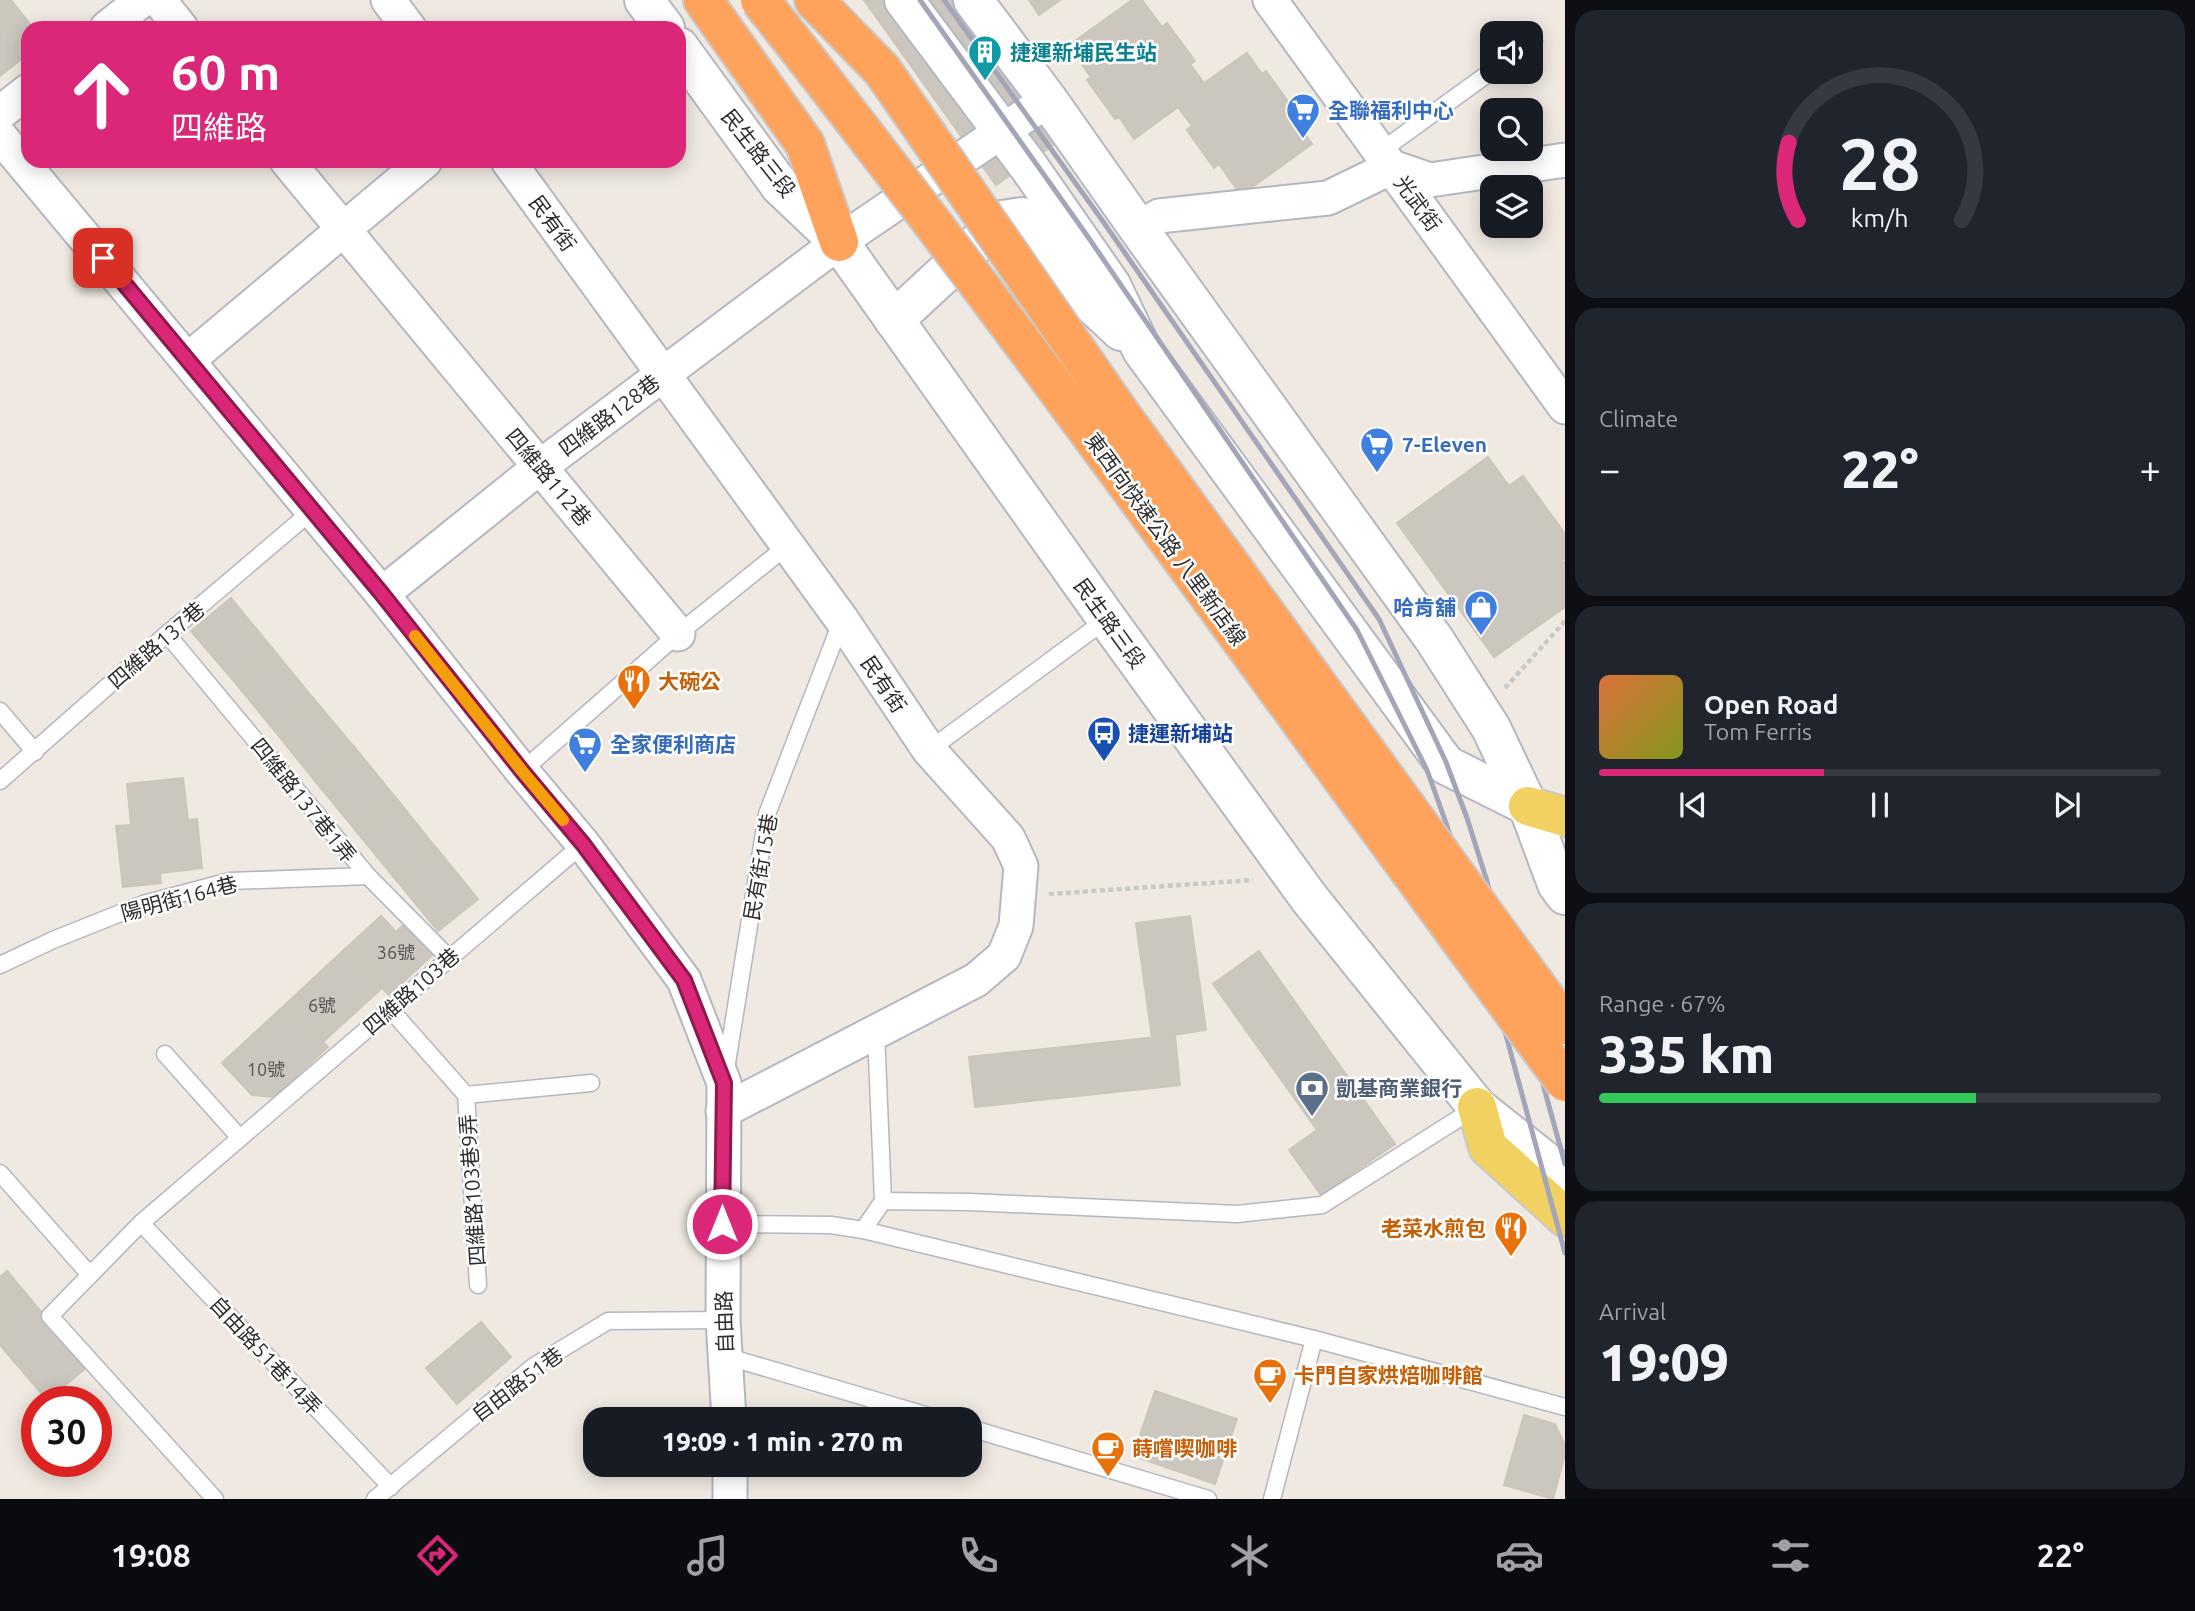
<!DOCTYPE html>
<html lang="en">
<head>
<meta charset="utf-8">
<style>
  body { margin:0; font-family:Ubuntu,"Noto Sans TC",sans-serif; background:#20242c; color:#f1f3f6; height:100vh; display:flex; flex-direction:column; font-size:26px; white-space:nowrap }
  * { box-sizing:border-box; margin:0 }
  p { font-size:23px; color:#9ea1a6 }
  .icon { flex:none; width:38px; height:38px; fill:none; stroke:currentColor; stroke-width:2; stroke-linecap:round; stroke-linejoin:round }
  .map { position:relative; flex:1; overflow:hidden }
  .side { display:flex; flex-direction:column; gap:10px; padding:10px; background:#0d0f14; width:630px }
  .side>* { flex:none }
  .top-card { position:absolute; left:21px; top:21px; width:665px; height:147px; border-radius:21px; box-shadow:0 4px 18px #0003; background:#db2777; color:#fff; overflow:hidden }
  .buttons { position:absolute; left:1480px; top:21px; display:grid; gap:14px }
  .buttons a { display:grid; place-items:center; width:63px; height:63px; border-radius:14px; background:#171b24; box-shadow:0 4px 18px #0003; font-size:35px }
  .speed { position:absolute; left:21px; top:1386px; display:flex; gap:14px; font-size:35px; font-weight:700; text-align:center }
  .speed>* { display:grid; place-content:center; width:91px; height:91px; border-radius:50%; background:#171b24; box-shadow:0 4px 18px #0003; line-height:1 }
  .speed .limit { border:10px solid #d22; background:#fff; color:#111 }
  .pin { position:absolute; display:grid; place-items:center; width:60px; height:60px; color:#fff; margin:-30px; border-radius:14px; box-shadow:0 4px 10px #0006 }
  .me { position:absolute; width:77px; margin:-38px; rotate:0deg; stroke-linejoin:round; filter:drop-shadow(0 0 5px #0008) }
  .turn { display:flex; align-items:center; gap:24px; height:147px; padding:0 35px; font-size:32px }
  .turn .icon { width:91px; height:91px; stroke-width:2.5 }
  .turn b { display:block; font-size:49px; line-height:60px }
  .big { font-size:52px; font-weight:800; line-height:1.1 }
  .side .card { flex:1; display:flex; flex-direction:column; justify-content:center; gap:10px; min-width:0; padding:0 24px; border-radius:21px; background:#20242c }
  .side .dial { align-items:center; gap:0 }
  .dial svg { height:182px; overflow:visible; fill:none; stroke:#363941; stroke-width:7; stroke-linecap:round; text-anchor:middle }
  .dial text { fill:#f1f3f6; stroke:none }
  .song { display:flex; align-items:center; gap:21px }
  .cover { width:84px; height:84px; border-radius:10px; background:linear-gradient(135deg,hsl(20 70% 55%),hsl(70 70% 35%)) }
  .played { height:7px; border-radius:4px; background:linear-gradient(90deg,#db2777 40%,#363941 40%) }
  .keys { display:flex; justify-content:space-around; direction:ltr }
  .heat { display:flex; justify-content:space-between; align-items:center; font-size:38px; direction:ltr }
  .charge { height:10px; border-radius:5px; background:linear-gradient(90deg,#34c759 67%,#363941 0) }
  .trip { position:absolute; left:583px; top:1407px; width:399px; height:70px; border-radius:21px; background:#171b24; box-shadow:0 4px 18px #0003; font-weight:800; line-height:70px; text-align:center }
  .tab-bar { display:flex; height:112px; justify-content:space-around; align-items:center; background:#090b0e; color:#9ea1a6 }
  .tab-bar .icon { width:49px; height:49px }
  .tab-bar .on { color:#db2777 }
  .tab-bar b { font-size:32px; color:#f1f3f6 }
  main { display:flex; flex:1; min-height:0 }
  .map>svg:first-child { display:block }
  .building { fill:#cbc7bf; stroke:#cbc5ba; stroke-width:2 }
  .lines { fill:none; stroke-linecap:round; stroke-linejoin:round }
  .lane-casing { stroke:#b4b7c1; stroke-width:19 }
  .street-casing { stroke:#b4b7c1; stroke-width:37 }
  .secondary-casing { stroke:#b4b7c1; stroke-width:42 }
  .primary-casing { stroke:#c9c9c9; stroke-width:42 }
  .highway-casing { stroke:#c9c9c9; stroke-width:42 }
  .path { stroke:#c9c9c9; stroke-width:4.5; stroke-dasharray:5 3.5; stroke-linecap:butt }
  .lane { stroke:#fff; stroke-width:16 }
  .street { stroke:#fff; stroke-width:33 }
  .secondary { stroke:#fff; stroke-width:38 }
  .primary { stroke:#f2d163; stroke-width:38 }
  .highway { stroke:#ffa35c; stroke-width:38 }
  .rail { stroke:#a3a6b8; stroke-width:5 }
  .highway-bridge-casing { stroke:#c9c9c9; stroke-width:42; stroke-linecap:butt }
  .highway-bridge { stroke:#ffa35c; stroke-width:38 }
  .route-casing { stroke:#8e194d; stroke-width:18 }
  .route { stroke:#db2777; stroke-width:12 }
  .slow { stroke:#f59e0b; stroke-width:12 }
  .labels { text-anchor:middle; dominant-baseline:central; stroke-width:5; stroke-linejoin:round; paint-order:stroke }
  .number-label { font-size:18px; fill:#555452 }
  .culture-label { font-size:21px; font-weight:bold; fill:#0d838f; stroke:#fff; text-anchor:start }
  .shop-label { font-size:21px; font-weight:bold; fill:#366cbe; stroke:#fff; text-anchor:start }
  .street-label { font-size:21px; fill:#2e2e2e; stroke:#fff }
  .food-label { font-size:21px; font-weight:bold; fill:#c56008; stroke:#fff; text-anchor:start }
  .transit-label { font-size:21px; font-weight:bold; fill:#164399; stroke:#fff; text-anchor:start }
  .service-label { font-size:21px; font-weight:bold; fill:#4e5e75; stroke:#fff; text-anchor:start }
</style>
</head>
<body>
<main>
<div class="map">
<svg width="1565" height="1499" viewBox="0 0 1565 1499">
  <rect width="100%" height="100%" fill="#efe9e1"/>
  <g class="building">
    <path d="M0,0H11L33,28H28V54L0,76Z"/>
    <path d="M864,0H989L1079,127L996,185Z"/>
    <path d="M1029,0H1060L1039,15Z"/>
    <path d="M1132,0H1142L1162,27L1167,23L1195,61L1190,64L1204,83L1247,53L1262,74L1266,71L1294,110L1290,113L1312,144L1241,195L1219,164L1214,168L1187,130L1192,126L1178,107L1134,139L1119,117L1115,119L1087,80L1091,77L1068,46Z"/>
    <path d="M1488,457L1509,486L1523,476L1565,534V558L1562,560L1565,563V607L1494,657L1397,523Z"/>
    <path d="M231,598L272,648L233,680L191,631Z"/>
    <path d="M272,648L313,698L274,730L233,680Z"/>
    <path d="M313,698L355,748L315,781L274,730Z"/>
    <path d="M355,748L396,798L356,831L315,781Z"/>
    <path d="M183,778L188,820L197,819L202,868L160,873L161,883L123,887L116,826L131,825L127,784Z"/>
    <path d="M396,798L437,849L397,881L356,831Z"/>
    <path d="M437,849L478,899L438,931L397,881Z"/>
    <path d="M381,916L396,932L413,916L441,947L389,995L345,949Z"/>
    <path d="M1190,916L1206,1030L1152,1038L1136,923Z"/>
    <path d="M345,949L382,988L323,1042L287,1003Z"/>
    <path d="M1259,951L1395,1144L1321,1195L1289,1150L1317,1130L1213,984Z"/>
    <path d="M287,1003L328,1047L274,1097L252,1095L222,1063Z"/>
    <path d="M1175,1035L1180,1085L975,1107L969,1057Z"/>
    <path d="M7,1271L87,1367L47,1400L0,1345V1277Z"/>
    <path d="M481,1322L511,1357L457,1404L426,1368Z"/>
    <path d="M1155,1391L1237,1419L1215,1484L1133,1456Z"/>
    <path d="M1524,1415L1555,1424L1565,1445V1454L1553,1499L1504,1485Z"/>
  </g>
  <g class="lines">
    <g class="lane-casing">
      <g id="lane">
        <path d="M1531,43L1534,41"/>
        <path d="M1381,151L1493,70"/>
        <path d="M167,634L368,876L449,958"/>
        <path d="M0,711L35,752"/>
        <path d="M929,750L1107,619"/>
        <path d="M522,771L678,634L787,546"/>
        <path d="M0,781L167,634L313,510"/>
        <path d="M0,965L53,940L143,904L230,881L368,876"/>
        <path d="M390,1009L466,1095L478,1285"/>
        <path d="M876,1032L883,1201"/>
        <path d="M165,1054L240,1138"/>
        <path d="M726,1069L767,814L842,620"/>
        <path d="M466,1095L591,1083"/>
        <path d="M0,1173L90,1275"/>
        <path d="M141,1223L391,1487"/>
        <path d="M722,1224L831,1225L863,1230L1314,1339L1565,1407"/>
        <path d="M863,1230L883,1201L970,1202L1237,1214L1322,1205L1477,1107"/>
        <path d="M725,1356L939,1419"/>
        <path d="M970,1428L1208,1499"/>
        <path d="M215,1499L50,1316L141,1223L583,844"/>
        <path d="M375,1499L534,1366L608,1321L723,1320"/>
        <path d="M1272,1499L1314,1339"/>
      </g>
    </g>
    <g class="street-casing">
      <g id="street">
        <path d="M159,0L181,28"/>
        <path d="M388,0L409,28"/>
        <path d="M1270,0L1565,407"/>
        <path d="M107,28L142,0"/>
        <path d="M0,113L28,91"/>
        <path d="M0,136L382,594L522,771L583,844L684,980L724,1083L723,1320L729,1419"/>
        <path d="M287,161L678,634"/>
        <path d="M508,161L842,620L929,750L1008,838L1021,866L1016,926L1004,956L976,980L723,1111"/>
        <path d="M1138,228L1159,216L1328,198L1392,167L1430,180L1565,160"/>
        <path d="M188,360L425,161"/>
        <path d="M382,594L541,466L839,242L1048,100"/>
        <path d="M730,1499V1465"/>
      </g>
    </g>
    <g class="secondary-casing">
      <g id="secondary">
        <path d="M644,0L665,28"/>
        <path d="M904,0L1029,167L1111,285L1142,350L1446,765L1528,806"/>
        <path d="M973,0L1048,100L1138,228L1434,639L1491,728L1528,806L1557,884L1565,895"/>
        <path d="M679,47L780,186L839,242L1107,619L1309,898L1477,1107L1565,1177"/>
        <path d="M894,320L1002,220L1022,217L1037,227L1092,304L1121,331"/>
      </g>
    </g>
    <g class="primary-casing">
      <g id="primary">
        <path d="M1528,806L1565,817"/>
        <path d="M1477,1107L1488,1147L1565,1217"/>
      </g>
    </g>
    <g class="highway-casing">
      <g id="highway">
        <path d="M703,0L805,144L839,242"/>
        <path d="M814,0L882,70"/>
      </g>
    </g>
    <g class="path">
      <path d="M1505,688L1565,621"/>
      <path d="M1049,894L1253,880"/>
    </g>
    <use href="#lane" class="lane"/>
    <use href="#street" class="street"/>
    <use href="#secondary" class="secondary"/>
    <use href="#primary" class="primary"/>
    <use href="#highway" class="highway"/>
    <g class="rail">
      <path d="M920,0L1086,234L1357,630L1427,770L1446,823L1465,884L1565,1253"/>
      <path d="M944,0L1102,220L1379,619L1446,762L1467,818L1486,878L1565,1164"/>
    </g>
    <g class="highway-bridge-casing">
      <g id="highway-bridge">
        <path d="M760,0C1039,353 1297,721 1565,1082"/>
        <path d="M882,70L1120,413L1565,1025"/>
      </g>
    </g>
    <use href="#highway-bridge" class="highway-bridge"/>
  </g>
  <g class="lines">
    <g class="route-casing">
      <path id="route" d="M103,258L382,594L522,771L583,844L684,980L724,1083L722,1224"/>
    </g>
    <use href="#route" class="route"/>
    <path class="slow" d="M415,636L522,771L563,820"/>
  </g>
  <defs>
    <g id="building-pin" transform="scale(1.75)"><path d="M0 17L-7.5 6A9.5 9.5 0 1 1 7.5 6Z" fill="#0f9aa8" stroke="#fff"/><path d="M-4-6H4V6H1V3H-1V6H-4ZM-2.5-4.3h1.7v1.8h-1.7ZM.8-4.3h1.7v1.8H.8ZM-2.5-1h1.7V.8h-1.7ZM.8-1h1.7V.8H.8Z" fill="#fff"/></g>
    <g id="supermarket-pin" transform="scale(1.75)"><path d="M0 17L-7.5 6A9.5 9.5 0 1 1 7.5 6Z" fill="#3f7fe0" stroke="#fff"/><path d="M-6-5.5h2.5l.6 2H6L4.5 2H-2.5L-4.4-4H-6ZM-1.5 3.2a1.3 1.3 0 1 0 .1 0ZM3 3.2a1.3 1.3 0 1 0 .1 0Z" fill="#fff"/></g>
    <g id="shop-pin" transform="scale(1.75)"><path d="M0 17L-7.5 6A9.5 9.5 0 1 1 7.5 6Z" fill="#3f7fe0" stroke="#fff"/><path d="M-5-2.5h2.3a2.7 3.5 0 0 1 5.4 0H5L5.5 6h-11ZM-1.5-2.5h3a1.5 2.3 0 0 0-3 0Z" fill="#fff"/></g>
    <g id="restaurant-pin" transform="scale(1.75)"><path d="M0 17L-7.5 6A9.5 9.5 0 1 1 7.5 6Z" fill="#e8710a" stroke="#fff"/><path d="M-5-6h1v4h1v-4h1v4h1v-4h1v5L-1.5 .5V6h-2V.5L-5-1ZM5-6V6H3V1.5H1.5Q1.5-4 5-6Z" fill="#fff"/></g>
    <g id="bus-pin" transform="scale(1.75)"><path d="M0 17L-7.5 6A9.5 9.5 0 1 1 7.5 6Z" fill="#1a4fb4" stroke="#fff"/><path d="M-5-6H5V4H4V6H2V4H-2V6H-4V4H-5ZM-3.5-4V0h7V-4ZM-3.5 1.2v1.5H-2V1.2ZM2 1.2v1.5H3.5V1.2Z" fill="#fff"/></g>
    <g id="bank-pin" transform="scale(1.75)"><path d="M0 17L-7.5 6A9.5 9.5 0 1 1 7.5 6Z" fill="#5c6f8a" stroke="#fff"/><path d="M-6-4H6V4H-6ZM0-2.3a2.3 2.3 0 1 0 0 4.6a2.3 2.3 0 1 0 0-4.6Z" fill="#fff"/></g>
    <g id="cafe-pin" transform="scale(1.75)"><path d="M0 17L-7.5 6A9.5 9.5 0 1 1 7.5 6Z" fill="#e8710a" stroke="#fff"/><path d="M-5.5-4.5H6V0H3Q3 3.5 0 3.5H-2.5Q-5.5 3.5-5.5 0ZM3-3.2v2h1.7v-2ZM-6 4.5H4V6H-6Z" fill="#fff"/></g>
  </defs>
  <g fill-rule="evenodd">
    <use href="#building-pin" x="985" y="52"/>
    <use href="#supermarket-pin" x="1303" y="110"/>
    <use href="#supermarket-pin" x="1377" y="444"/>
    <use href="#shop-pin" x="1481" y="607"/>
    <use href="#restaurant-pin" x="634" y="681"/>
    <use href="#bus-pin" x="1104" y="733"/>
    <use href="#supermarket-pin" x="585" y="744"/>
    <use href="#bank-pin" x="1312" y="1088"/>
    <use href="#restaurant-pin" x="1511" y="1228"/>
    <use href="#cafe-pin" x="1270" y="1375"/>
    <use href="#cafe-pin" x="1108" y="1448"/>
  </g>
  <g class="labels">
    <g class="number-label">
      <text x="396" y="952">36號</text>
      <text x="322" y="1005">6號</text>
      <text x="266" y="1069">10號</text>
    </g>
    <g class="culture-label">
      <text x="1010" y="52">捷運新埔民生站</text>
    </g>
    <g class="shop-label">
      <text x="1328" y="110">全聯福利中心</text>
      <text x="1402" y="444">7-Eleven</text>
      <text x="1456" y="607" text-anchor="end">哈肯舖</text>
      <text x="610" y="744">全家便利商店</text>
    </g>
    <g class="street-label">
      <text transform="translate(759 153) rotate(52)">民生路三段</text>
      <text transform="translate(1418 203) rotate(54)">光武街</text>
      <text transform="translate(553 223) rotate(54)">民有街</text>
      <text transform="translate(609 415) rotate(-37)">四維路128巷</text>
      <text transform="translate(549 477) rotate(50)">四維路112巷</text>
      <text transform="translate(1166 539) rotate(54)">東西向快速公路 八里新店線</text>
      <text transform="translate(1110 623) rotate(54)">民生路三段</text>
      <text transform="translate(156 645) rotate(-41)">四維路137巷</text>
      <text transform="translate(884 684) rotate(56)">民有街</text>
      <text transform="translate(304 800) rotate(51)">四維路137巷1弄</text>
      <text transform="translate(760 867) rotate(-80)">民有街15巷</text>
      <text transform="translate(179 898) rotate(-15)">陽明街164巷</text>
      <text transform="translate(411 991) rotate(-41)">四維路103巷</text>
      <text transform="translate(472 1190) rotate(-94)">四維路103巷9弄</text>
      <text transform="translate(724 1322) rotate(-92)">自由路</text>
      <text transform="translate(266 1355) rotate(47)">自由路51巷14弄</text>
      <text transform="translate(517 1384) rotate(-37)">自由路51巷</text>
    </g>
    <g class="food-label">
      <text x="658" y="681">大碗公</text>
      <text x="1486" y="1228" text-anchor="end">老菜水煎包</text>
      <text x="1294" y="1375">卡門自家烘焙咖啡館</text>
      <text x="1132" y="1448">蒔嚐喫咖啡</text>
    </g>
    <g class="transit-label">
      <text x="1128" y="733">捷運新埔站</text>
    </g>
    <g class="service-label">
      <text x="1336" y="1088">凱基商業銀行</text>
    </g>
  </g>
</svg>
<div class="buttons">
<a><svg class="icon" aria-label="sound" viewBox="0 0 24 24"><path d="M4 9h4l5-4v14l-5-4H4zM17 9q2 3 0 6"/></svg></a>
<a><svg class="icon" aria-label="search" viewBox="0 0 24 24"><circle cx="10" cy="10" r="6"/><path d="M15 15l6 6"/></svg></a>
<a><svg class="icon" aria-label="layers" viewBox="0 0 24 24"><path d="M12 4l9 5-9 5-9-5zM3 14l9 5 9-5"/></svg></a>
</div>
<div class="speed"><div class="limit">30</div></div>
<div class="pin" style="left:103px;top:258px;background:#d93025"><svg class="icon" aria-label="arrive" viewBox="0 0 24 24"><path d="M6 21V4h12l-3 4 3 4H6"/></svg></div>
<svg class="me" style="left:722px;top:1224px" viewBox="-20 -20 40 40"><circle r="17" fill="#db2777" stroke="#fff" stroke-width="3"/><path d="M0-11L8 9 0 5-8 9z" fill="#fff"/></svg>
<div class="trip">19:09 · 1 min · 270 m</div>
<div class="top-card">
<div class="turn"><svg class="icon" aria-label="ahead" viewBox="0 0 24 24"><path d="M12 20V5M6 11l6-6 6 6"/></svg><div><b>60 m</b>四維路</div></div>
</div>
</div>
<section class="side">
<div class="card dial"><svg viewBox="0 0 100 80">
<path d="M14 69A42 42 0 1 1 86 69"/>
<path d="M14 69A42 42 0 0 1 10 35" stroke="#db2777"/>
<text x="50" y="56" font-size="32" font-weight="700">28</text>
<text x="50" y="72" font-size="11">km/h</text>
</svg></div>
<div class="card"><p>Climate</p>
<div class="heat"><a>−</a><b class="big">22°</b><a>+</a></div>
</div>
<div class="card">
<div class="song"><i class="cover"></i><div><b>Open Road</b><p>Tom Ferris</p></div></div>
<div class="played"></div>
<div class="keys"><svg class="icon" aria-label="previous" viewBox="0 0 24 24"><path d="M18 5L8 12l10 7zM5 5v14"/></svg><svg class="icon" aria-label="pause" viewBox="0 0 24 24"><path d="M8 5v14M16 5v14"/></svg><svg class="icon" aria-label="next" viewBox="0 0 24 24"><path d="M6 5l10 7-10 7zM19 5v14"/></svg></div>
</div>
<div class="card"><p>Range · 67%</p><b class="big">335 km</b><div class="charge"></div></div>
<div class="card"><p>Arrival</p><b class="big">19:09</b></div>
</section>
</main>
<nav class="tab-bar">
<b>19:08</b>
<svg class="icon on" aria-label="directions" viewBox="0 0 24 24"><path d="M12 3l9 9-9 9-9-9zM9 14v-3h6M13 9l2 2-2 2"/></svg>
<svg class="icon" aria-label="music" viewBox="0 0 24 24"><path d="M9 18V5l10-2v13"/><circle cx="6" cy="18" r="3"/><circle cx="16" cy="16" r="3"/></svg>
<svg class="icon" aria-label="phone" viewBox="0 0 24 24"><path d="M5 4h4l2 5-3 2q2 4 5 5l2-3 5 2v4C11 20 4 13 5 4z"/></svg>
<svg class="icon" aria-label="climate" viewBox="0 0 24 24"><path d="M12 3v18M4 7l16 10M4 17L20 7"/></svg>
<svg class="icon" aria-label="car" viewBox="0 0 24 24"><path d="M5 17H2v-5l4-1 3-4h7l3 4 3 1v5h-3M9 17h6M6 11h13"/><circle cx="7" cy="17" r="2"/><circle cx="17" cy="17" r="2"/></svg>
<svg class="icon" aria-label="filters" viewBox="0 0 24 24"><path d="M4 7h16M4 17h16"/><circle cx="9" cy="7" r="2"/><circle cx="15" cy="17" r="2"/></svg>
<b>22°</b>
</nav>
</body>
</html>
